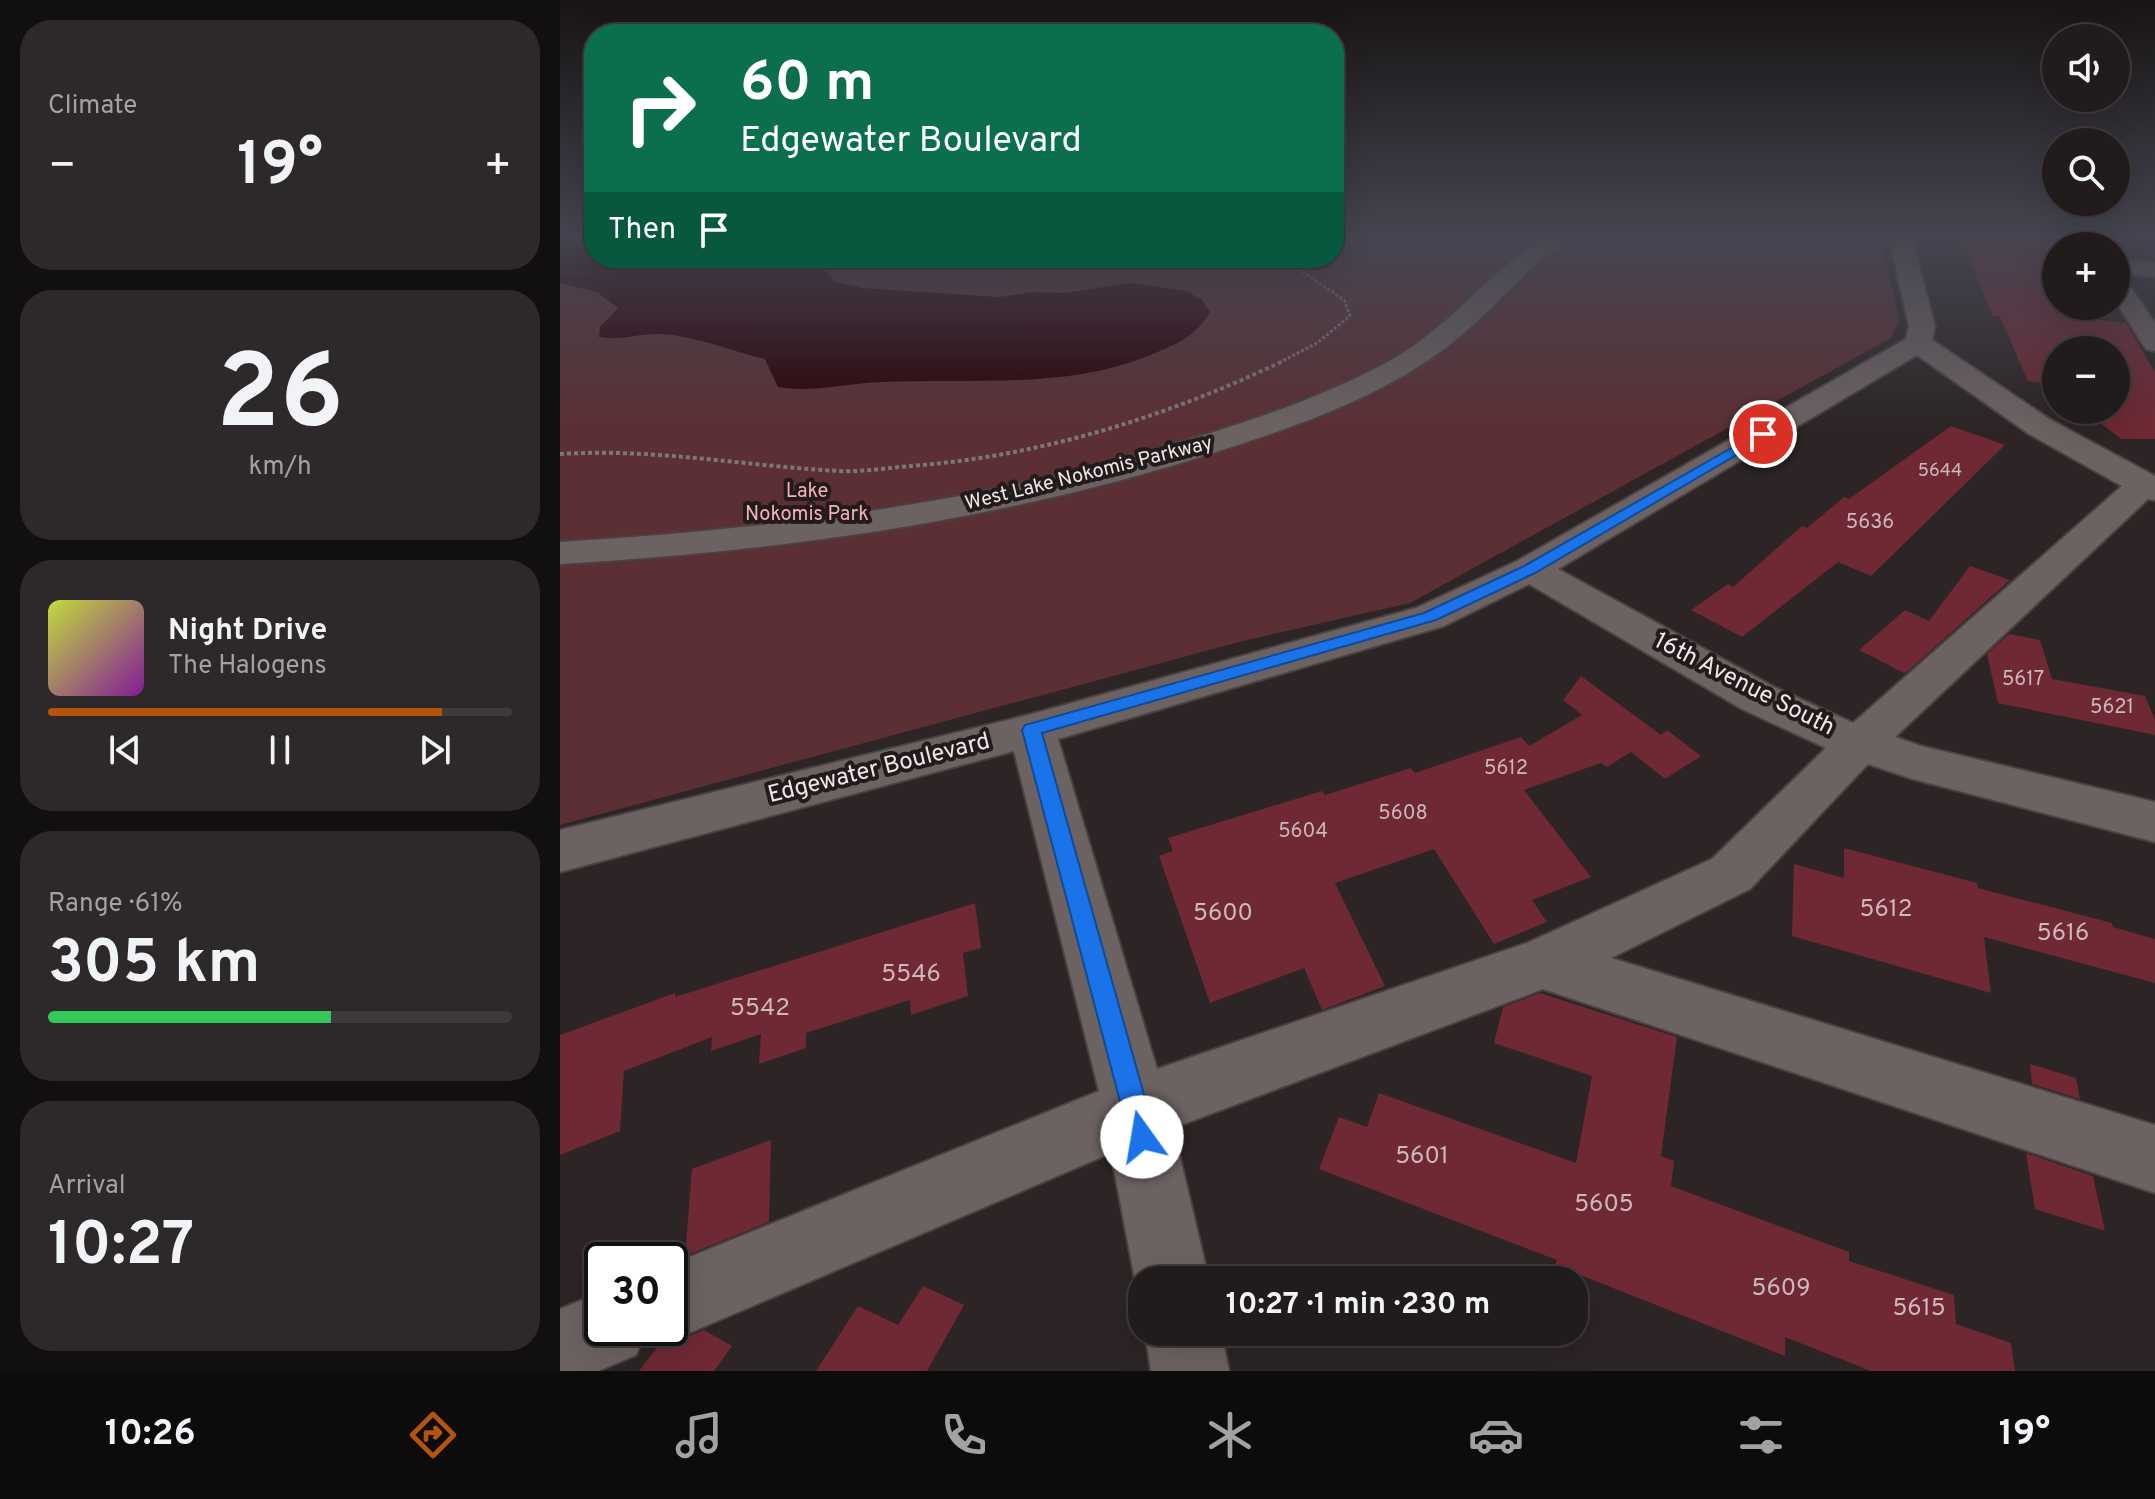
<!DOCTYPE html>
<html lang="en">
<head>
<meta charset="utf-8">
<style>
  body { margin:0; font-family:Overpass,sans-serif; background:#2d2829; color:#f1f3f6; height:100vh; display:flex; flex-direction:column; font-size:30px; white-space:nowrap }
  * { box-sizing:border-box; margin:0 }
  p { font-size:26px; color:#a2a1a3 }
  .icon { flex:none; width:44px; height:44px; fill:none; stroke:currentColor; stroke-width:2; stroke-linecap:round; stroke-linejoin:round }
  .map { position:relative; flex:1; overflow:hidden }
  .sheet { display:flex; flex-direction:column; gap:20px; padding:20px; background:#120f0f; width:560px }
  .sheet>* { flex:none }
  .hud { position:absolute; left:24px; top:24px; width:760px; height:244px; border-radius:32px; box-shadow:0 8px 32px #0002,0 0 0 2px #3e393b; background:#0b6e4f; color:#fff; overflow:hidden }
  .controls { position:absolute; left:1482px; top:24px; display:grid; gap:16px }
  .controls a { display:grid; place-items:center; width:88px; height:88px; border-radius:50%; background:#211b1c; box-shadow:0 8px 32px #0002,0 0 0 2px #3e393b; font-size:40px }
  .speed { position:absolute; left:24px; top:1242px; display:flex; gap:16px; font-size:40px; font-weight:700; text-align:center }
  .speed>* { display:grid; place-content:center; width:104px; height:104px; border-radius:50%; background:#211b1c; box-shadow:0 8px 32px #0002,0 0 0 2px #3e393b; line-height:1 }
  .speed .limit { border:4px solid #111; border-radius:12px; background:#fff; color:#111 }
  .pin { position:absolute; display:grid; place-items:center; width:68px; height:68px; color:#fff; margin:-34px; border:4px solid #fff; border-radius:50%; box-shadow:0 2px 8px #0007 }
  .me { position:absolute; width:88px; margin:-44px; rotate:347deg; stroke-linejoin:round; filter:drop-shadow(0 0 6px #0008) }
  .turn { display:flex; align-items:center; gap:28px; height:168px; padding:0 24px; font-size:36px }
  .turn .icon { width:104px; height:104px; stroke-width:2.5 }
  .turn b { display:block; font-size:56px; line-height:68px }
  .then { display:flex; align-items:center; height:76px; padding:0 24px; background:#0003; gap:16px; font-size:30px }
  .big { font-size:60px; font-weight:700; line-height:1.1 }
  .sheet .card { flex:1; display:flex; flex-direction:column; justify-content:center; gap:12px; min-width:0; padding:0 28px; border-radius:32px; background:#2d2829 }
  .sheet .dial { align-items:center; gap:0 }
  .dial b { font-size:104px; line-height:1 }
  .song { display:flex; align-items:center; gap:24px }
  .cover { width:96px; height:96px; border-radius:12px; background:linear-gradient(135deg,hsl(70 70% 55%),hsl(290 70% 35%)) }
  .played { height:8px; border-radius:4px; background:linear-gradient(90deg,#b45309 85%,#3e393b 85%) }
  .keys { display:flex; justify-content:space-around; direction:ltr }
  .heat { display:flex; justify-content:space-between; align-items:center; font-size:44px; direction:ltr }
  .charge { height:12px; border-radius:6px; background:linear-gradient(90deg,#34c759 61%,#3e393b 0) }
  .trip { position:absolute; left:568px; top:1266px; width:460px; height:80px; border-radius:32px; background:#211b1c; box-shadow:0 8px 32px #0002,0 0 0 2px #3e393b; font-weight:700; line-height:80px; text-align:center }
  .tabs { display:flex; height:128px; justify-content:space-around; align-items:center; background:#0d0b0b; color:#a2a1a3 }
  .tabs .icon { width:56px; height:56px }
  .tabs .active { color:#b45309 }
  .tabs b { font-size:36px; color:#f1f3f6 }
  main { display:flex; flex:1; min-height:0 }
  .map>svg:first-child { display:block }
  .green { fill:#5b2f34 }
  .water { fill:#2b0007 }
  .building { fill:#6e2934 }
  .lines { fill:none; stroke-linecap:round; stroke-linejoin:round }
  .minor-casing { stroke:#494142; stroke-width:4 }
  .path-far1 { stroke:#7d7677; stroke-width:3; stroke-dasharray:3 2; stroke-linecap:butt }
  .path { stroke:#7d7677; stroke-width:4; stroke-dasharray:4 3; stroke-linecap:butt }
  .minor { fill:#6c6262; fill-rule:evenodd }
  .route { fill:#1a73e8; stroke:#114b97; stroke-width:2 }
  .labels { text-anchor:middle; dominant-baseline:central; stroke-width:8; stroke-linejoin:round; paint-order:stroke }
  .far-number-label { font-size:18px; fill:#cdb8ba }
  .far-street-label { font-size:20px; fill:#ede7e7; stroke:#231b1b }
  .far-park-label { font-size:20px; fill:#f4b2b8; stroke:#231b1b }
  .number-label { font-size:20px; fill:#cdb8ba }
  .street-label { font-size:24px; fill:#ede7e7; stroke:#231b1b }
  .near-number-label { font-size:24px; fill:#cdb8ba }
</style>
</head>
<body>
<main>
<section class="sheet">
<div class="card"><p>Climate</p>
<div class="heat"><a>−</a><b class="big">19°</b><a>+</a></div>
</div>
<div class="card dial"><b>26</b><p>km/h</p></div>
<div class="card">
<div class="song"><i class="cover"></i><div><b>Night Drive</b><p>The Halogens</p></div></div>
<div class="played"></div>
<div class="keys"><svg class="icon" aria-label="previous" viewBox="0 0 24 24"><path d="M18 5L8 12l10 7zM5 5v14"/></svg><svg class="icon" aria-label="pause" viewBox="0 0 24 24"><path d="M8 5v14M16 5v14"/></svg><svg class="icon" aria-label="next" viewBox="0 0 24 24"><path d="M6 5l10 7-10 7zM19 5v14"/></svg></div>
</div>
<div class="card"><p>Range · 61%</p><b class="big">305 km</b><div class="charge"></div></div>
<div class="card"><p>Arrival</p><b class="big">10:27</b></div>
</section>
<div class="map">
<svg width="1595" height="1371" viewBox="0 0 1595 1371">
  <rect width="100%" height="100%" fill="#2c2425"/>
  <path class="green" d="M0,237H34V258H774V237H1321L1339,321L1331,338L850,603L683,641L0,825Z"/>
  <path class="water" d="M0,237L34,245V258H254L275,282L302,288L439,297L473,292L504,293L570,283L627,291L642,300L650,312C635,337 618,343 593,354C507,390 413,378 321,382C288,383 252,393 218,387L205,359C171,351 136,336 101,334C79,333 60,341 39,337L40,327L58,308L37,292L0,283Z"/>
  <g class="building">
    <path d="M1400,237H1496V314L1566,323L1595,372V439H1561L1525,411L1556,410V350H1496V388L1491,384L1468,381L1440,317L1433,316Z"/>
    <path d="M1391,426L1445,445L1311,576L1278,562L1182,637L1131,610L1168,584L1173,587L1242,526L1247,528L1284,497L1289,499Z"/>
    <path d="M1410,566L1450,580L1348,671L1344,673L1299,650L1345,610L1369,621Z"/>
    <path d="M1449,634L1480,640L1492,679L1585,696L1595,720V735L1438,703L1427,654Z"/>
    <path d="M1021,676L1101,735L1107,730L1141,756L1105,779L1071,752L1047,767L1041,763L964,790L1031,877L972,900L987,922L934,944L874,849L775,883L825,986L762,1010L744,968L650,1003L599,856L613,851L608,838L762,791L765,795L851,768L855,773L961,737L969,746L1022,715L1003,700Z"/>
    <path d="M1284,848L1417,883L1418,888L1552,923L1553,927L1595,939V983L1424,937L1431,993L1232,936L1234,864L1284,878Z"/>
    <path d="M415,903L421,948L403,953L408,996L351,1015L350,1000L246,1033V1048L199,1064L201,1034L151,1051L152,1037L64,1071L60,1131L0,1155V1035L115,993V997Z"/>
    <path d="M980,993L1117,1037L1101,1156L1114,1161L1111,1186L1289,1252V1261L1394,1295L1396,1324L1451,1343L1455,1371H1311L1225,1337V1356L995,1265L997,1260L759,1169L779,1117L807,1127L819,1093L1016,1163L1032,1076L934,1043L943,1007Z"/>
    <path d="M1470,1064L1516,1078L1520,1099L1472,1084Z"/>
    <path d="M211,1140L209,1222L125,1256L132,1169Z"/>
    <path d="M1466,1153L1533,1176L1545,1231L1475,1209Z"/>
    <path d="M363,1286L404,1305L367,1371H256L298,1306L338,1325Z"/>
    <path d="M144,1330L172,1346L154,1371H79L102,1341L111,1344Z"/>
  </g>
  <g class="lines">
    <g class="minor-casing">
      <g id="minor">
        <path d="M983,237H1009C999,250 980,259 968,271C935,304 903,338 864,363C800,405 725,430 653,453C442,521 221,551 0,564V542C213,529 427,503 631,439C700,418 770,394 833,359C890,326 929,273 983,237Z"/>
        <path d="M1329,237H1351L1375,326L1372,340L1491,420L1595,476V500L1588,499L1335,737L1361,746L1595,802V842L1353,779L1308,764L1190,889L1051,958L1595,1125V1193L983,989L613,1128L649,1280H582V1297L575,1280L551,1153L110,1341L86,1331L76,1355L38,1371H0V1309L42,1292V1328H110V1265L539,1091L454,751L0,872V830L472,714L856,608L957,561L1346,339L1349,326ZM1357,355L1469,434L1562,486L1293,723L1214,687L998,569ZM969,584L1182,709L1266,748L1152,859L967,943L597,1069L498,739L884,626Z"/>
        <path d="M1556,259L1595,263V277L1556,273Z"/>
        <path d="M1556,276L1564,278L1595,323V351L1586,349L1556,302Z"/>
        <path d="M585,1332H661L669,1371H591Z"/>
      </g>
    </g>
    <path class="path-far1" d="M719,363L757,343L790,316L784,300L736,267V258"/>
    <path class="path" d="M0,454C94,448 185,466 279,471C303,472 327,468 351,466C481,456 606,417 723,361"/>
    <use href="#minor" class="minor"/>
  </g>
  <linearGradient id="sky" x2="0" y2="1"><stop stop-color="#181414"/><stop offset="0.55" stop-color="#454551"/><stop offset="1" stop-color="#454551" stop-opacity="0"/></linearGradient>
  <rect width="1595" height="429" fill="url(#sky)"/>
  <path class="route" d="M1203,430L1207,431V437L975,573L876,620L482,733L596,1137L592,1147L582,1151L572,1147L462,730L465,725L864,613L964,566Z"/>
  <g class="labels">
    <g class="far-number-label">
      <text x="1380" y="471">5644</text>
    </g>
    <g class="far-street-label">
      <text transform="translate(529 474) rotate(-14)">West Lake Nokomis Parkway</text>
    </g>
    <g class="far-park-label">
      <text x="247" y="492">Lake<tspan x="247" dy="23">Nokomis Park</tspan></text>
    </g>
    <g class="number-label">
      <text x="1310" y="523">5636</text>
      <text x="1463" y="680">5617</text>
      <text x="1552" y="708">5621</text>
      <text x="946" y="769">5612</text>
      <text x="843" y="814">5608</text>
      <text x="743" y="832">5604</text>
    </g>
    <g class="street-label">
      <text transform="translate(1184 685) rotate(27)">16th Avenue South</text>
      <text transform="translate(319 769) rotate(-14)">Edgewater Boulevard</text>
    </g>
    <g class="near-number-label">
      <text x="1326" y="910">5612</text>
      <text x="663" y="914">5600</text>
      <text x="1503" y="934">5616</text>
      <text x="351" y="975">5546</text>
      <text x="200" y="1009">5542</text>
      <text x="862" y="1157">5601</text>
      <text x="1044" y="1205">5605</text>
      <text x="1221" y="1289">5609</text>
      <text x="1359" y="1309">5615</text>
    </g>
  </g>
</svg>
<div class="controls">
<a><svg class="icon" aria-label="sound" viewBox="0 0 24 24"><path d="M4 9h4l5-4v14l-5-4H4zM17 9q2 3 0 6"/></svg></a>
<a><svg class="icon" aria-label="search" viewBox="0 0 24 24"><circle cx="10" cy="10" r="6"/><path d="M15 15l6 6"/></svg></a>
<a>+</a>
<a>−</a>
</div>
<div class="speed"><div class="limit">30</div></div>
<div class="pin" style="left:1203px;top:434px;background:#d93025"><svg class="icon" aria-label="arrive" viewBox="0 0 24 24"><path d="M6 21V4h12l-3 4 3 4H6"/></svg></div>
<svg class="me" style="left:582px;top:1137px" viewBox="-20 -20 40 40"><circle r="19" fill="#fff"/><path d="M0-13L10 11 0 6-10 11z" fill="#1a73e8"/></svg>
<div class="trip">10:27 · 1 min · 230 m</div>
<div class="hud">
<div class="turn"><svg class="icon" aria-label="right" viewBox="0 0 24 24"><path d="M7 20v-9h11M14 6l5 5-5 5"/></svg><div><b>60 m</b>Edgewater Boulevard</div></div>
<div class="then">Then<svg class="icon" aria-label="arrive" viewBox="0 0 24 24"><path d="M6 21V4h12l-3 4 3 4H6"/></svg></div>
</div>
</div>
</main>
<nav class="tabs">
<b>10:26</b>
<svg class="icon active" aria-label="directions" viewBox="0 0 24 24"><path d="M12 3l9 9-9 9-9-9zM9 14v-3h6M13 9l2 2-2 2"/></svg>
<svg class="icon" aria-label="music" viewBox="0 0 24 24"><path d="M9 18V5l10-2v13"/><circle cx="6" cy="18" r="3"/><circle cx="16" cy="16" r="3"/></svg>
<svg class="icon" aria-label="phone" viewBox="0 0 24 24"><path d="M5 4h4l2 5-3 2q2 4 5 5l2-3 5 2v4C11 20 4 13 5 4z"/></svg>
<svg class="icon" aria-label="climate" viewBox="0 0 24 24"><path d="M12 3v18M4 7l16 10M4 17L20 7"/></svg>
<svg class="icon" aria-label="car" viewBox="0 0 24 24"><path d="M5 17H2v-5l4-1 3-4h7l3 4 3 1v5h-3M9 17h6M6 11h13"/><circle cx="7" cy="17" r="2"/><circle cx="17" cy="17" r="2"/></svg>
<svg class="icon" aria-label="filters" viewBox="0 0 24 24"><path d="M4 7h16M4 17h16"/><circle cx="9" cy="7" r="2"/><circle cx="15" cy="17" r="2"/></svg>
<b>19°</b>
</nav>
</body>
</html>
